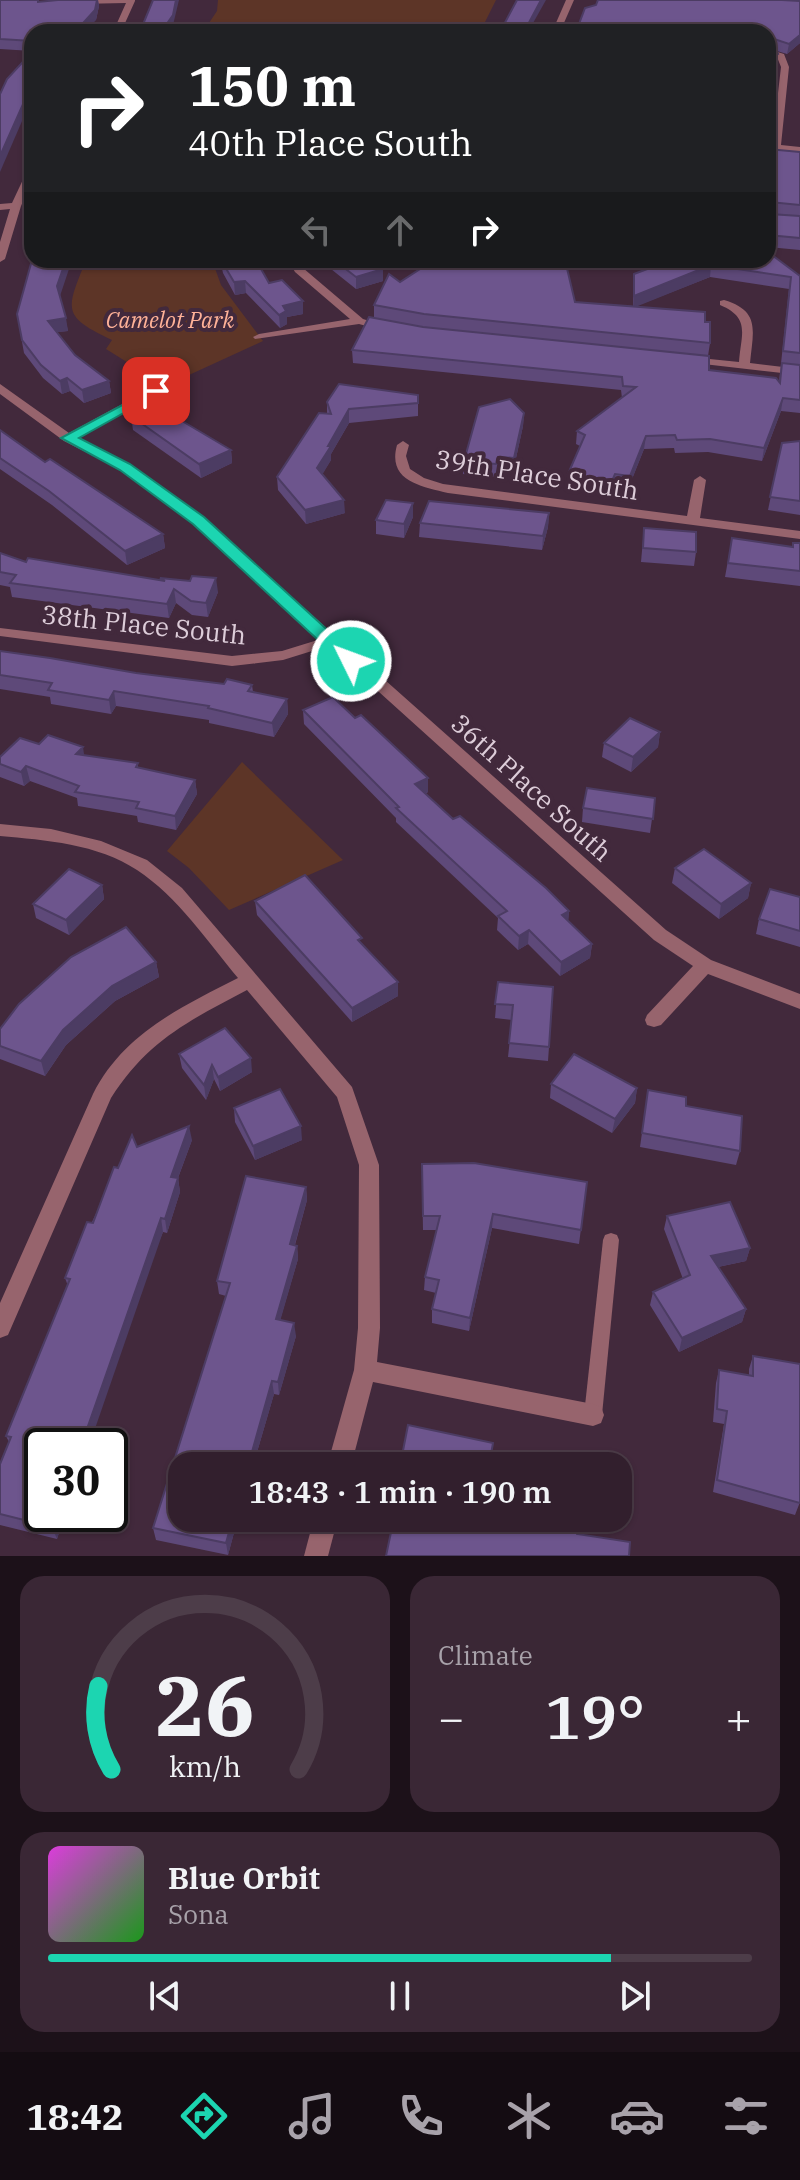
<!DOCTYPE html>
<html lang="en">
<head>
<meta charset="utf-8">
<style>
  body { margin:0; font-family:"IBM Plex Serif",serif; background:#3a2735; color:#f1f3f6; height:100vh; display:flex; flex-direction:column; font-size:30px; white-space:nowrap }
  * { box-sizing:border-box; margin:0 }
  p { font-size:26px; color:#a8a2aa }
  .icon { flex:none; width:44px; height:44px; fill:none; stroke:currentColor; stroke-width:2; stroke-linecap:round; stroke-linejoin:round }
  .map { position:relative; height:1556px; overflow:hidden }
  .panel { display:flex; flex-direction:column; gap:20px; padding:20px; background:#1c1119; flex:1 }
  .panel>* { flex:none }
  .guide { position:absolute; left:24px; top:24px; width:752px; height:244px; border-radius:24px; box-shadow:0 2px 6px #0004,0 0 0 2px #4d3d49; background:#202124; color:#fff; overflow:hidden }
  .speed { position:absolute; left:24px; top:1428px; display:flex; gap:16px; font-size:40px; font-weight:700; text-align:center }
  .speed>* { display:grid; place-content:center; width:104px; height:104px; border-radius:50%; background:#321f2d; box-shadow:0 2px 6px #0004,0 0 0 2px #4d3d49; line-height:1 }
  .speed .limit { border:4px solid #111; border-radius:12px; background:#fff; color:#111 }
  .pin { position:absolute; display:grid; place-items:center; width:68px; height:68px; color:#fff; margin:-34px; border-radius:16px; box-shadow:0 4px 12px #0006 }
  .me { position:absolute; width:88px; margin:-44px; rotate:312deg; stroke-linejoin:round; filter:drop-shadow(0 0 6px #0008) }
  .turn { display:flex; align-items:center; gap:28px; height:168px; padding:0 32px; font-size:36px }
  .turn .icon { width:104px; height:104px; stroke-width:2.5 }
  .turn b { display:block; font-size:56px; line-height:68px }
  .lanes { display:flex; align-items:center; height:76px; padding:0 32px; background:#0003; justify-content:center; gap:40px; direction:ltr }
  .lanes .off { opacity:.35 }
  .big { font-size:60px; font-weight:600; line-height:1.1 }
  .panel .widget { flex:1; display:flex; flex-direction:column; justify-content:center; gap:12px; min-width:0; padding:0 28px; border-radius:24px; background:#3a2735 }
  .panel .dial { align-items:center; gap:0 }
  .dial svg { height:208px; overflow:visible; fill:none; stroke:#4d3d49; stroke-width:7; stroke-linecap:round; text-anchor:middle }
  .dial text { fill:#f1f3f6; stroke:none }
  .song { display:flex; align-items:center; gap:24px }
  .cover { width:96px; height:96px; border-radius:12px; background:linear-gradient(135deg,hsl(300 70% 55%),hsl(120 70% 35%)) }
  .played { height:8px; border-radius:4px; background:linear-gradient(90deg,#1cd5b1 80%,#4d3d49 80%) }
  .keys { display:flex; justify-content:space-around; direction:ltr }
  .heat { display:flex; justify-content:space-between; align-items:center; font-size:44px; direction:ltr }
  .panel .tiles { flex:1; display:grid; gap:20px; grid-template-columns:1fr 1fr }
  .widget:last-child { grid-column:span 2 }
  .trip { position:absolute; left:168px; top:1452px; width:464px; height:80px; border-radius:24px; background:#321f2d; box-shadow:0 2px 6px #0004,0 0 0 2px #4d3d49; font-weight:600; line-height:80px; text-align:center }
  .tab-bar { display:flex; height:128px; justify-content:space-around; align-items:center; background:#140c12; color:#a8a2aa }
  .tab-bar .icon { width:56px; height:56px }
  .tab-bar .active { color:#1cd5b1 }
  .tab-bar b { font-size:36px; color:#f1f3f6 }
  .map>svg:first-child { display:block }
  .green { fill:#5d3527 }
  .lines { fill:none; stroke-linecap:round; stroke-linejoin:round }
  .lane { fill:#97646d; fill-rule:evenodd }
  .street { fill:#97646d; fill-rule:evenodd }
  .wall { fill:#5e4979; fill-rule:evenodd }
  .shaded-wall { fill:#4c3c63 }
  .building { fill:#6d558d; stroke:#4c3c63; stroke-width:2 }
  .route { fill:#1cd5b1; stroke:#128a73; stroke-width:2 }
  .labels { text-anchor:middle; dominant-baseline:central; stroke-width:8; stroke-linejoin:round; paint-order:stroke }
  .far-park-label { font-size:22px; font-style:italic; fill:#ffb298; stroke:#42293c }
  .street-label { font-size:26px; fill:#ddcdd9; stroke:#42293c }
</style>
</head>
<body>
<div class="map">
<svg width="800" height="1556" viewBox="0 0 800 1556">
  <rect width="100%" height="100%" fill="#42293c"/>
  <g class="green">
    <path d="M218,0H496L480,32H203L217,11Z"/>
    <path d="M86,260H212L221,285L263,341L165,386L106,349L112,340C61,316 66,310 86,260Z"/>
    <path d="M242,762L343,860L229,910L189,868L167,851Z"/>
  </g>
  <g class="lines">
    <path class="lane" d="M611,1233L617,1235L619,1240L602,1415L599,1421L593,1423L587,1421L584,1415L603,1240L605,1235Z"/>
    <g class="street">
      <path d="M74,0H135V1L121,32H113L126,3L77,4Z"/>
      <path d="M566,0H574L560,32H552Z"/>
      <path d="M768,49L784,54L789,67L781,145L800,147V153L768,150V144L772,145L781,67L777,57L768,54Z"/>
      <path d="M32,168V181L21,206L5,259L0,262V242L10,209L0,210V204L12,203L27,171Z"/>
      <path d="M288,260H298L303,268L363,319L391,328L385,331L359,324L255,339L253,337L259,334L350,319L295,272Z"/>
      <path d="M724,300C761,311 753,331 750,363L800,369V375L686,362V358L690,357L739,362C741,334 751,318 720,305V301Z"/>
      <path d="M0,384L69,433L152,388H160V394L77,438L129,464L203,518L666,930L711,960L800,994V1009L708,974L661,1025L654,1027L647,1025L645,1020L647,1015L693,966L654,940L328,646L283,660L232,666L0,636V628L232,656L282,651L321,639L193,524L121,470L64,441L0,394Z"/>
      <path d="M403,441L409,445L406,456L410,469L424,478L443,484L687,516L694,480L700,476L706,480L700,518L800,531V539L448,493C421,486 387,481 397,445Z"/>
      <path d="M0,824L51,829L101,841L147,860L182,888L352,1087L379,1165L380,1328L377,1362L593,1404L601,1407L604,1415L601,1423L593,1426L373,1382L351,1466H327L354,1370L358,1328L359,1165L337,1097L247,990C190,1020 147,1041 111,1098L8,1335L0,1338V1303L93,1094C123,1034 181,1007 238,978C207,941 178,897 137,870C98,844 45,840 0,836Z"/>
      <path d="M314,1518H338L328,1556H304Z"/>
    </g>
  </g>
  <g class="wall">
    <path d="M0,0L38,2L58,0H98L99,6L96,20L32,32V51L0,49Z"/>
    <path d="M598,0H800V43L787,54L777,51L778,54L777,64L768,70V32L596,5Z"/>
    <path d="M768,149L800,152V250L768,247Z"/>
    <path d="M220,260H256L269,283L303,314L287,317V324L280,328L246,293L235,295L223,273Z"/>
    <path d="M325,260H371L383,281L356,289L326,265Z"/>
    <path d="M434,260H596L594,268L566,265L575,302L633,306L634,274L671,260L800,276V413L781,411L762,461L708,452L675,453L674,448L644,449L628,489L614,487L611,494L567,487L568,474L580,446L576,444L577,431L622,398L621,390L353,363L352,350L374,317V305L400,282ZM710,277L789,289L779,382L709,370L708,356L710,343L705,322L636,306Z"/>
    <path d="M60,296L68,331L57,332L75,355L109,381L111,393L84,403L70,391L62,394L43,378L24,353L17,314Z"/>
    <path d="M418,395V416L349,423L331,454V460L322,474L345,513L306,524L278,490L277,477L327,414V402Z"/>
    <path d="M524,413L523,426L513,472L497,470L495,477L463,474L464,461Z"/>
    <path d="M131,416L231,450L232,463L201,478L133,430Z"/>
    <path d="M0,430L45,462L163,534L165,548L127,565L52,505L0,469Z"/>
    <path d="M800,441V515L768,510L782,443Z"/>
    <path d="M549,513L548,527L542,550L419,537L420,523Z"/>
    <path d="M413,517L404,538L376,534V520Z"/>
    <path d="M644,528L696,552L694,566L641,562Z"/>
    <path d="M732,538L792,547L800,543V586L725,577Z"/>
    <path d="M0,553L26,562L160,581V578L218,592L208,617L192,615L176,603L169,618L12,597L10,587L0,585Z"/>
    <path d="M0,651L136,673L224,684L252,685L253,692L287,699L288,714L274,737L209,723V720L116,706L111,714L51,704L50,697L0,689Z"/>
    <path d="M303,710L428,792L425,794L453,819L569,911L568,921L592,944L590,958L560,976L528,944L518,950L497,930L498,918L396,822V818L304,724Z"/>
    <path d="M660,732L658,747L631,772L602,757L604,743Z"/>
    <path d="M39,744L84,755L138,763V768L195,780L197,794L176,830L138,822L137,816L78,806L77,798L30,781L24,786L0,777V757Z"/>
    <path d="M655,798L650,833L582,822L583,808Z"/>
    <path d="M675,868L751,883L748,898L719,919L672,883Z"/>
    <path d="M102,885L104,899L69,935L36,918L33,904Z"/>
    <path d="M800,897V947L756,934L759,919Z"/>
    <path d="M255,901L362,945L398,996L352,1022L257,915Z"/>
    <path d="M156,962L159,977L115,1001L66,1045L45,1076L0,1059V1029Z"/>
    <path d="M498,982L549,1047L548,1061L508,1057L512,1020L495,1018Z"/>
    <path d="M179,1054L252,1072L220,1091L214,1079L206,1100L182,1068Z"/>
    <path d="M551,1084L637,1088L635,1103L612,1133L550,1098Z"/>
    <path d="M648,1090L686,1106L740,1151L736,1165L640,1147Z"/>
    <path d="M234,1108L302,1140L255,1160L235,1122Z"/>
    <path d="M192,1140L178,1178L180,1192L167,1233L163,1232L42,1514H65L57,1539L0,1525V1464L9,1442L6,1436L68,1286L65,1278L118,1168L137,1147Z"/>
    <path d="M422,1177L587,1182L579,1244L492,1228L469,1331L432,1323V1309L436,1293L424,1290L425,1277L437,1230H423Z"/>
    <path d="M306,1187L307,1200L295,1245L297,1246L298,1259L280,1320L296,1336L279,1395L274,1394L253,1466H182V1518H238L228,1555L156,1540L153,1528L226,1296L219,1294L217,1281Z"/>
    <path d="M667,1216L750,1248L746,1261L718,1267L746,1309L742,1322L679,1352L650,1305L653,1292L683,1279L664,1229Z"/>
    <path d="M753,1356L800,1502L795,1515L713,1492L724,1424L713,1422L716,1383L719,1370L749,1375V1369Z"/>
  </g>
  <g class="shaded-wall">
    <path d="M97,0H98L99,6L96,20L85,32H75Z"/>
    <path d="M176,0H179L173,25L169,32H161Z"/>
    <path d="M541,0H546L528,32H524Z"/>
    <path d="M800,35V43L787,54L789,44Z"/>
    <path d="M778,54L777,64L768,70V61Z"/>
    <path d="M32,84V98L0,172V156Z"/>
    <path d="M66,260H72L59,299L57,286Z"/>
    <path d="M711,265L710,277L633,308L634,296Z"/>
    <path d="M383,269V281L356,289V277Z"/>
    <path d="M245,281L246,293L235,295L234,282Z"/>
    <path d="M303,301V314L287,317V324L280,328L279,315L283,306Z"/>
    <path d="M66,318L68,331L50,333L48,321Z"/>
    <path d="M67,378L70,391L62,394L60,381Z"/>
    <path d="M109,381L111,393L84,403L82,390Z"/>
    <path d="M783,398L781,411L762,461L764,448Z"/>
    <path d="M349,409V423L331,454V460L318,482L317,468L328,446Z"/>
    <path d="M524,413L523,426L513,472L514,458Z"/>
    <path d="M646,436L644,449L628,489L630,476Z"/>
    <path d="M231,450L232,463L201,478L199,464Z"/>
    <path d="M615,474L614,487L611,494L612,481Z"/>
    <path d="M344,500L345,513L306,524L305,510Z"/>
    <path d="M413,503V517L404,538V524Z"/>
    <path d="M549,513L548,527L542,550L543,536Z"/>
    <path d="M163,534L165,548L127,565L125,551Z"/>
    <path d="M216,578L218,592L208,617L206,603Z"/>
    <path d="M174,589L176,603L169,618L167,604Z"/>
    <path d="M114,691L116,706L111,714L109,700Z"/>
    <path d="M287,699L288,714L274,737L272,723Z"/>
    <path d="M660,732L658,747L631,772L633,757Z"/>
    <path d="M83,747L85,761L76,754Z"/>
    <path d="M26,766L30,781L24,786L21,772Z"/>
    <path d="M428,778V792L415,798V784Z"/>
    <path d="M195,780L197,794L176,830L175,816Z"/>
    <path d="M751,883L748,898L719,919L721,904Z"/>
    <path d="M102,885L104,899L69,935L66,920Z"/>
    <path d="M569,911L568,925L562,915Z"/>
    <path d="M529,930L528,944L518,950L519,936Z"/>
    <path d="M592,944L590,958L560,976L561,962Z"/>
    <path d="M156,962L159,977L115,1001L66,1045L45,1076L41,1061L63,1030L112,986Z"/>
    <path d="M398,982V996L352,1022V1008Z"/>
    <path d="M251,1058L252,1072L220,1091L218,1077Z"/>
    <path d="M212,1065L214,1079L206,1100L204,1085Z"/>
    <path d="M637,1088L635,1103L612,1133L615,1119Z"/>
    <path d="M189,1126L192,1140L173,1191L171,1177Z"/>
    <path d="M301,1126L302,1140L255,1160L253,1146Z"/>
    <path d="M178,1178L180,1192L167,1233L165,1219Z"/>
    <path d="M306,1187L307,1200L291,1258L290,1244Z"/>
    <path d="M493,1214L492,1228L469,1331L470,1318Z"/>
    <path d="M161,1218L163,1232L89,1446H81Z"/>
    <path d="M297,1246L298,1259L277,1332L276,1319Z"/>
    <path d="M750,1248L746,1261L708,1269L711,1256Z"/>
    <path d="M746,1309L742,1322L679,1352L682,1338Z"/>
    <path d="M294,1323L296,1336L279,1395L278,1382Z"/>
    <path d="M272,1381L274,1394L253,1466H248Z"/>
    <path d="M57,1514H65L57,1539L52,1527Z"/>
    <path d="M233,1518H238L228,1555L226,1543Z"/>
  </g>
  <g class="building">
    <path d="M0,0H38V2L58,0H97L95,10L75,32H32V41L0,39Z"/>
    <path d="M153,0H176L173,15L161,32H137L144,22Z"/>
    <path d="M517,0H541L524,32H500Z"/>
    <path d="M598,0H782L800,1V35L789,44L768,37V32H576L585,8L596,5Z"/>
    <path d="M768,46L776,49L778,54L768,61Z"/>
    <path d="M32,52V84L0,156V94L7,79Z"/>
    <path d="M768,149L800,152V205L770,202L768,204Z"/>
    <path d="M768,209L770,214L800,216V238L768,235Z"/>
    <path d="M768,252L800,276V353L783,351L791,277L711,265L634,296V274L671,260H768Z"/>
    <path d="M32,260H66L57,286L66,318L48,321L75,355L109,381L82,390L67,378L60,381L41,365L22,340L17,314Z"/>
    <path d="M221,260H256L269,283L282,280L303,301L283,306L286,311L279,315L245,281L234,282Z"/>
    <path d="M334,260H371L383,269L356,277Z"/>
    <path d="M434,260H565L575,302L705,312V322H710V343L424,314L374,305L389,274L400,282Z"/>
    <path d="M369,317L423,327L709,356V370L776,378L780,383L782,363L800,365V400L783,398L764,448L710,439L677,440L675,435L646,436L630,476L615,474L612,481L568,474L585,435L577,431L636,387L623,386L622,377L352,350Z"/>
    <path d="M339,384L418,395V403L349,409L328,446H331L317,468L344,500L305,510L277,477L319,413L331,414L327,402Z"/>
    <path d="M510,399L524,413L514,458L498,457L496,464L464,461L479,407Z"/>
    <path d="M155,405L231,450L199,464L131,416Z"/>
    <path d="M0,430L45,462L50,459L163,534L125,551L49,491L0,458Z"/>
    <path d="M800,441V501L770,497L782,443Z"/>
    <path d="M386,500L413,503L404,524L376,520Z"/>
    <path d="M429,501L549,513L543,536L420,523Z"/>
    <path d="M644,528L696,532V552L643,548Z"/>
    <path d="M732,538L793,547V543H800V571L728,563Z"/>
    <path d="M0,553L26,562L28,558L165,581L160,578L190,581L192,576L216,578L206,603L191,601L174,589L167,604L10,583L16,575L0,572Z"/>
    <path d="M0,651L50,658L136,673L224,684L227,679L252,685L248,691L287,699L272,723L208,708L209,706L114,691L109,700L48,690L52,683L0,675Z"/>
    <path d="M333,697L355,718L361,715L428,778L415,784L453,819L460,816L546,888L569,911L562,915L592,944L561,962L529,930L519,936L498,916L507,911L396,808L399,807L303,710Z"/>
    <path d="M630,718L660,732L633,757L604,743Z"/>
    <path d="M48,735L83,747L76,754L138,763L136,767L195,780L175,816L136,808L139,802L75,792L79,786L26,766L21,772L0,764V757L20,738L39,744Z"/>
    <path d="M587,788L655,798L653,819L583,808Z"/>
    <path d="M704,849L751,883L721,904L675,868Z"/>
    <path d="M69,869L102,885L66,920L33,904Z"/>
    <path d="M305,875L362,938L358,940L398,982L352,1008L255,901Z"/>
    <path d="M770,889L800,897V931L759,919Z"/>
    <path d="M126,927L156,962L112,986L63,1030L41,1061L0,1046V1029L19,1004L71,957Z"/>
    <path d="M498,982L553,987L549,1047L509,1043L513,1005L495,1004Z"/>
    <path d="M225,1028L251,1058L218,1077L212,1065L204,1085L179,1054Z"/>
    <path d="M574,1054L637,1088L615,1119L551,1084Z"/>
    <path d="M280,1089L301,1126L253,1146L234,1108Z"/>
    <path d="M648,1090L686,1097V1106L742,1116L740,1151L642,1133Z"/>
    <path d="M189,1126L171,1177L178,1178L165,1219L161,1218L81,1446H42V1514H57L52,1527L0,1514V1464L11,1437L6,1436L70,1279L65,1278L87,1222L93,1223L114,1167L118,1168L132,1135L137,1147Z"/>
    <path d="M474,1163L587,1182L581,1230L493,1214L470,1318L432,1309L439,1280L425,1277L440,1216H423L422,1164Z"/>
    <path d="M246,1176L306,1187L290,1244L297,1246L276,1319L294,1323L278,1382L272,1381L248,1466H182V1518H233L226,1543L153,1528L230,1283L217,1281Z"/>
    <path d="M730,1202L750,1248L711,1256L746,1309L682,1338L653,1292L690,1275L667,1216Z"/>
    <path d="M753,1356L800,1364V1503L717,1480L727,1411L717,1409L719,1370L753,1376Z"/>
    <path d="M408,1425L493,1443L489,1466H400Z"/>
    <path d="M394,1518H480L479,1523L577,1532V1534L630,1542L629,1556H386Z"/>
  </g>
  <path class="route" d="M152,389L163,391L79,438L130,464L204,517L357,657L360,661L357,665H345L193,524L120,470L61,438Z"/>
  <g class="labels">
    <g class="far-park-label">
      <text x="170" y="319">Camelot Park</text>
    </g>
    <g class="street-label">
      <text transform="translate(537 474) rotate(9)">39th Place South</text>
      <text transform="translate(144 624) rotate(6)">38th Place South</text>
      <text transform="translate(532 787) rotate(42)">36th Place South</text>
    </g>
  </g>
</svg>
<div class="speed"><div class="limit">30</div></div>
<div class="pin" style="left:156px;top:391px;background:#d93025"><svg class="icon" aria-label="arrive" viewBox="0 0 24 24"><path d="M6 21V4h12l-3 4 3 4H6"/></svg></div>
<svg class="me" style="left:351px;top:661px" viewBox="-20 -20 40 40"><circle r="17" fill="#1cd5b1" stroke="#fff" stroke-width="3"/><path d="M0-11L8 9 0 5-8 9z" fill="#fff"/></svg>
<div class="trip">18:43 · 1 min · 190 m</div>
<div class="guide">
<div class="turn"><svg class="icon" aria-label="right" viewBox="0 0 24 24"><path d="M7 20v-9h11M14 6l5 5-5 5"/></svg><div><b>150 m</b>40th Place South</div></div>
<div class="lanes"><svg class="icon off" aria-label="left" viewBox="0 0 24 24"><path d="M17 20v-9H6M10 6l-5 5 5 5"/></svg><svg class="icon off" aria-label="ahead" viewBox="0 0 24 24"><path d="M12 20V5M6 11l6-6 6 6"/></svg><svg class="icon" aria-label="right" viewBox="0 0 24 24"><path d="M7 20v-9h11M14 6l5 5-5 5"/></svg></div>
</div>
</div>
<section class="panel">
<div class="tiles">
<div class="widget dial"><svg viewBox="0 0 100 80">
<path d="M14 69A42 42 0 1 1 86 69"/>
<path d="M14 69A42 42 0 0 1 9 37" stroke="#1cd5b1"/>
<text x="50" y="56" font-size="32" font-weight="700">26</text>
<text x="50" y="72" font-size="11">km/h</text>
</svg></div>
<div class="widget"><p>Climate</p>
<div class="heat"><a>−</a><b class="big">19°</b><a>+</a></div>
</div>
<div class="widget">
<div class="song"><i class="cover"></i><div><b>Blue Orbit</b><p>Sona</p></div></div>
<div class="played"></div>
<div class="keys"><svg class="icon" aria-label="previous" viewBox="0 0 24 24"><path d="M18 5L8 12l10 7zM5 5v14"/></svg><svg class="icon" aria-label="pause" viewBox="0 0 24 24"><path d="M8 5v14M16 5v14"/></svg><svg class="icon" aria-label="next" viewBox="0 0 24 24"><path d="M6 5l10 7-10 7zM19 5v14"/></svg></div>
</div>
</div>
</section>
<nav class="tab-bar">
<b>18:42</b>
<svg class="icon active" aria-label="directions" viewBox="0 0 24 24"><path d="M12 3l9 9-9 9-9-9zM9 14v-3h6M13 9l2 2-2 2"/></svg>
<svg class="icon" aria-label="music" viewBox="0 0 24 24"><path d="M9 18V5l10-2v13"/><circle cx="6" cy="18" r="3"/><circle cx="16" cy="16" r="3"/></svg>
<svg class="icon" aria-label="phone" viewBox="0 0 24 24"><path d="M5 4h4l2 5-3 2q2 4 5 5l2-3 5 2v4C11 20 4 13 5 4z"/></svg>
<svg class="icon" aria-label="climate" viewBox="0 0 24 24"><path d="M12 3v18M4 7l16 10M4 17L20 7"/></svg>
<svg class="icon" aria-label="car" viewBox="0 0 24 24"><path d="M5 17H2v-5l4-1 3-4h7l3 4 3 1v5h-3M9 17h6M6 11h13"/><circle cx="7" cy="17" r="2"/><circle cx="17" cy="17" r="2"/></svg>
<svg class="icon" aria-label="filters" viewBox="0 0 24 24"><path d="M4 7h16M4 17h16"/><circle cx="9" cy="7" r="2"/><circle cx="15" cy="17" r="2"/></svg>
</nav>
</body>
</html>
